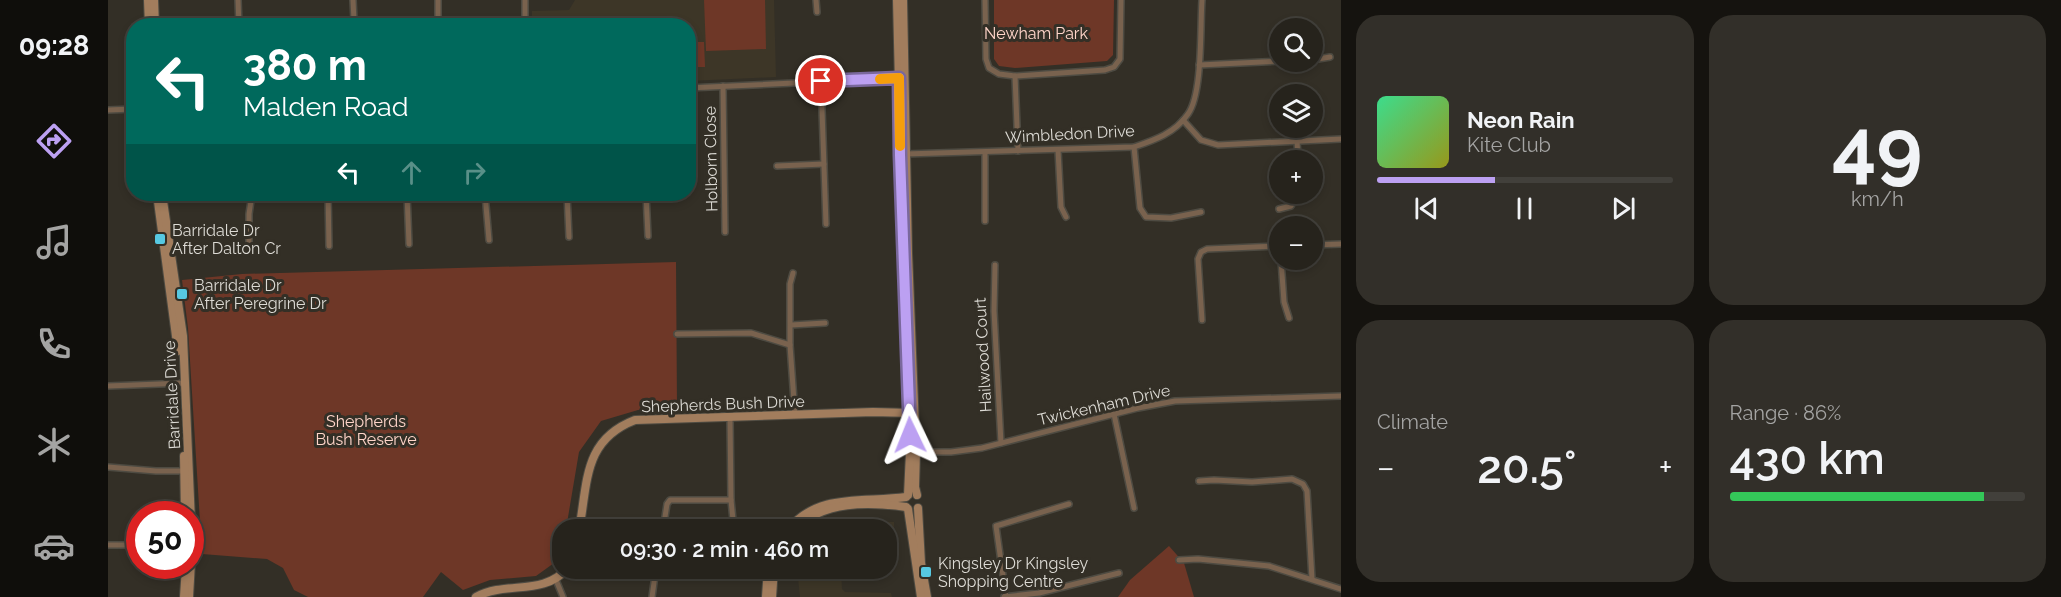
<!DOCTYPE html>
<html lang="en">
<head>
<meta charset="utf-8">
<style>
  body { margin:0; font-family:Raleway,sans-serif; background:#322f29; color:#f1f3f6; height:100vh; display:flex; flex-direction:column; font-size:22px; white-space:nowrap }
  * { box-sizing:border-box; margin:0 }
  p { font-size:20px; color:#a4a4a3 }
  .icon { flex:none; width:33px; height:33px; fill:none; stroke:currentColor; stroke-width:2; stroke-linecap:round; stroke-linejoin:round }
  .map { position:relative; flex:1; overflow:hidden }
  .details { display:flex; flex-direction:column; gap:15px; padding:15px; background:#15130f; width:720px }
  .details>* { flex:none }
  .hud { position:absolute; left:18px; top:18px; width:570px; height:183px; border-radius:24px; box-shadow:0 3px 9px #0003,0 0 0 2px #42403b; background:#00695c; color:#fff; overflow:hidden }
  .buttons { position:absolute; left:1161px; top:18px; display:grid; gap:12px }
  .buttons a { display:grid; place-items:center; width:54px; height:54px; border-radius:50%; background:#26231c; box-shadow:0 3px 9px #0003,0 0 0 2px #42403b; font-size:30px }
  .speed { position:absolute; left:18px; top:501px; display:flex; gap:12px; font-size:30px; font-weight:700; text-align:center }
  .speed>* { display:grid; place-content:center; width:78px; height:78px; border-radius:50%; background:#26231c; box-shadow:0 3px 9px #0003,0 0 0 2px #42403b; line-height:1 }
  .speed .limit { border:9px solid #d22; background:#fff; color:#111 }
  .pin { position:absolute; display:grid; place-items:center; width:51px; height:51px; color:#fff; margin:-26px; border:3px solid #fff; border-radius:50%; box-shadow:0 2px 6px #0007 }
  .me { position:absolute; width:66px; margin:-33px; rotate:358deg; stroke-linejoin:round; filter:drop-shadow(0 0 4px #0008) }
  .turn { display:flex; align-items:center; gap:21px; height:126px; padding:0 18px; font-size:27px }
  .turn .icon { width:78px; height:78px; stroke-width:2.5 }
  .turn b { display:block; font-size:42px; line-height:51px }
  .lanes { display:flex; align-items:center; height:57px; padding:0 18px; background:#0003; justify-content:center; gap:30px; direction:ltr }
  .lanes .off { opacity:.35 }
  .big { font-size:45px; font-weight:600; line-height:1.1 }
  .details .tile { flex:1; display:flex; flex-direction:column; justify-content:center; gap:9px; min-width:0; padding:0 21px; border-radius:24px; background:#322f29 }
  .details .dial { align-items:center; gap:0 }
  .dial b { font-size:78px; line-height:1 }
  .song { display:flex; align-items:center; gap:18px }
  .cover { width:72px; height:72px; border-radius:9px; background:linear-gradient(135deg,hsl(150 70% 55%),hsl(60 70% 35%)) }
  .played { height:6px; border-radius:3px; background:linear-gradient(90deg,#bca0f2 40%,#42403b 40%) }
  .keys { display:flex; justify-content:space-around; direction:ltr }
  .heat { display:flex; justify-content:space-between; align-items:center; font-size:33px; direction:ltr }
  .charge { height:9px; border-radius:4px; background:linear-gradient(90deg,#34c759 86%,#42403b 0) }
  .details .tiles { flex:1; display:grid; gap:15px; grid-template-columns:repeat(2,1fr) }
  .trip { position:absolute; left:444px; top:519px; width:345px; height:60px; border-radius:24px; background:#26231c; box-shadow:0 3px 9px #0003,0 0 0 2px #42403b; font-weight:600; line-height:60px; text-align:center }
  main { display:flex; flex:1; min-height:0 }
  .tab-bar { display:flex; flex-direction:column; width:108px; justify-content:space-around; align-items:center; background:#0f0e0b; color:#a4a4a3 }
  .tab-bar .icon { width:42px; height:42px }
  .tab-bar .on { color:#bca0f2 }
  .tab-bar b { font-size:27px; color:#f1f3f6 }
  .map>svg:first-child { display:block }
  .built { fill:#3d3627 }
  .green { fill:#6e3727 }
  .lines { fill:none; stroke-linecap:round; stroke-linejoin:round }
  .street-casing { stroke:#4e4b42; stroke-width:8 }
  .secondary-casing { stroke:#4e4b42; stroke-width:10 }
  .street { stroke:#79624e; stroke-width:5 }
  .secondary { stroke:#a27d5d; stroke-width:8 }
  .route-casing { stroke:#7a689d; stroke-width:15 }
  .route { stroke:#bca0f2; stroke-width:10 }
  .slow { stroke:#f59e0b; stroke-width:10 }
  .poi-dot { fill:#57c9e2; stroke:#332f26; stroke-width:2 }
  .labels { text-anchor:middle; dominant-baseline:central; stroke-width:6; stroke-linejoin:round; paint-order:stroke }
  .park-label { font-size:16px; fill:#ffd5c9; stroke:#332f26 }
  .street-label { font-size:16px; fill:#dddbd5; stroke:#332f26 }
  .poi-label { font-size:16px; fill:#dddbd5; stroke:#332f26; text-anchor:start }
</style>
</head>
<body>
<main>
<nav class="tab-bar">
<b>09:28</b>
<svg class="icon on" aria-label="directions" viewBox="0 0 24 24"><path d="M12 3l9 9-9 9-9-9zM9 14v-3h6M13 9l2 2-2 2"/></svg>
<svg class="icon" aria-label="music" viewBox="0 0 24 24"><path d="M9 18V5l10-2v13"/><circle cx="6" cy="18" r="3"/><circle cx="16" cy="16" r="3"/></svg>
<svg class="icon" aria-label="phone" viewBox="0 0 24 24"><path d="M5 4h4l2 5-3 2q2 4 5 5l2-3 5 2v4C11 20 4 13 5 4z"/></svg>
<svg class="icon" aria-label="climate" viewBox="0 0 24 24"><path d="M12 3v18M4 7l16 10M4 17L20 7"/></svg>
<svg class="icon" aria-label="car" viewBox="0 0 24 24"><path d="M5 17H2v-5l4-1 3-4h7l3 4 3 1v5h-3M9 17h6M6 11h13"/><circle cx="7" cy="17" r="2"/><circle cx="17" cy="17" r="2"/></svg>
</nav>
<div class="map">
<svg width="1233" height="597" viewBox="0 0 1233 597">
  <rect width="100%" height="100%" fill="#332f26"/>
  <g class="built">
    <path d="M467,0H666L668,77L581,81L580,26L424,25V11L461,10Z"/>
    <path d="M717,521L786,522V535H779L778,530L710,529V524H717Z"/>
    <path d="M689,569H733L734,589L737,592L783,593L784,597H692Z"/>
  </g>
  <g class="green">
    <path d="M596,0H657L658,49L598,51Z"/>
    <path d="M886,0H1006L1005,55L999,61L907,68L891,66L886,59Z"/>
    <path d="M588,42H596L597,67H589Z"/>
    <path d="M568,262L569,408L530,410L493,421L471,452L458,529L454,530L453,558L428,576L382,580L355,590L333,572L315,597H200L186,590L175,568L159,559L94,554L80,328L74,280L134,274Z"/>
    <path d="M1061,546L1076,563L1086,597H1010L1022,580Z"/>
  </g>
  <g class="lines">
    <g class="street-casing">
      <g id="street">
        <path d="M130,0L131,26"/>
        <path d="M330,0V23"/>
        <path d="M417,0V26"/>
        <path d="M708,0L709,12"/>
        <path d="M877,0L878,59L881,68L891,74L907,76L997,70L1006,67L1012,59L1013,0"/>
        <path d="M131,24L246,21L245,0"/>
        <path d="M1204,60L1222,57"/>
        <path d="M1091,65L1172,61"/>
        <path d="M907,76L910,151"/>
        <path d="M713,81L718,224"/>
        <path d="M615,86L617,232"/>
        <path d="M580,88L792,78"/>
        <path d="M0,110L26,109"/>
        <path d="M1075,120L1093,140L1110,145L1233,139"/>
        <path d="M1189,140L1190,160"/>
        <path d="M1026,147L1032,208L1038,217L1063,218L1093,212"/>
        <path d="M950,150L953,207L958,217"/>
        <path d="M877,152V221"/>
        <path d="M797,154L1026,147C1047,140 1067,133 1080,114C1095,93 1092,27 1094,0"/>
        <path d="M669,166L716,164"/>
        <path d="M220,194L221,246"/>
        <path d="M299,194L301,244"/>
        <path d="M377,194L381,240"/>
        <path d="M459,194L461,237"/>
        <path d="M538,194L540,236"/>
        <path d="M1171,209L1183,206L1190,194"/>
        <path d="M1204,245L1233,244"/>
        <path d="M141,251V214L144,194"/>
        <path d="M1173,260L1176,302L1181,318"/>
        <path d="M887,265L886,311L893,443"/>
        <path d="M685,273L682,284V345L687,415"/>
        <path d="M1094,320L1090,259L1093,252L1099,249L1172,246"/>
        <path d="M683,325L717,323"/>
        <path d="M569,334L643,333L682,345"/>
        <path d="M0,386L77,383"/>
        <path d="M1006,414L1026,508"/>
        <path d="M622,418L623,500L626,530"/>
        <path d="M807,452H843L874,448L1030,408L1067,401L1233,396"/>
        <path d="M0,467L48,471H79"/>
        <path d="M1091,481L1106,480L1144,482L1184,479L1195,484L1199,491L1204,579"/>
        <path d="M555,530L559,504L562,500H623"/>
        <path d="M0,545H32"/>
        <path d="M1071,560L1090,559L1161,566L1233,589"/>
        <path d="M448,580L455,597"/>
        <path d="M544,597L548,568"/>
        <path d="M896,597L931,593L1011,573"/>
        <path d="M898,597L888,526L961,504"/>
      </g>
    </g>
    <g class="secondary-casing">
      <g id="secondary">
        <path d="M40,0L41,26"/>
        <path d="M46,0L47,26"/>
        <path d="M789,0L794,212"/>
        <path d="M795,0L800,253L808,452L807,487L809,495"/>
        <path d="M49,194L70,351"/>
        <path d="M54,194L75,336L84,545L81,597"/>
        <path d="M797,293L802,452L800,495"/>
        <path d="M76,456L77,514"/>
        <path d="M810,508L813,563L819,597"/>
        <path d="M800,509L813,597"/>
        <path d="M471,530C480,482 475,440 527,420L765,412L804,413"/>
        <path d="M680,530C710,492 756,503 798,497"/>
        <path d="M687,530C714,500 762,502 798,507"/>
        <path d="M76,597L78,566"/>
        <path d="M368,597C400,580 434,597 460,568"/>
        <path d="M658,597L660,568"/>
        <path d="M664,597L666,568"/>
      </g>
    </g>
    <use href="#street" class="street"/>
    <use href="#secondary" class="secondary"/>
  </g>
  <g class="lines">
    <g class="route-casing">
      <path id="route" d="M713,81L791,78L792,155L802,435"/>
    </g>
    <use href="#route" class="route"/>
    <path class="slow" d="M772,79L791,78L792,146"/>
  </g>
  <g class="poi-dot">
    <rect x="46" y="233" width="12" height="12" rx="3"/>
    <rect x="68" y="288" width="12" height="12" rx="3"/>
    <rect x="812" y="566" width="12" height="12" rx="3"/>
  </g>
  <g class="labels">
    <g class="park-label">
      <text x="928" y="33">Newham Park</text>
      <text x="258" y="421">Shepherds<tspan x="258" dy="18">Bush Reserve</tspan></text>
    </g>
    <g class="street-label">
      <text transform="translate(962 134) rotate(-3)">Wimbledon Drive</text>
      <text transform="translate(603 159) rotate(-91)">Holborn Close</text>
      <text transform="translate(875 355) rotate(-93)">Hailwood Court</text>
      <text transform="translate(64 395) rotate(-93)">Barridale Drive</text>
      <text transform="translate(615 404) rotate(-2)">Shepherds Bush Drive</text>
      <text transform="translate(996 405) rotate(-13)">Twickenham Drive</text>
    </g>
    <g class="poi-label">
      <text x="64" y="230">Barridale Dr<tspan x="64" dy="18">After Dalton Cr</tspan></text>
      <text x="86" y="285">Barridale Dr<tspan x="86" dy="18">After Peregrine Dr</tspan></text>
      <text x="830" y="563">Kingsley Dr Kingsley<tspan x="830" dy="18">Shopping Centre</tspan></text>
    </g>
  </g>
</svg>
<div class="buttons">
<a><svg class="icon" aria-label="search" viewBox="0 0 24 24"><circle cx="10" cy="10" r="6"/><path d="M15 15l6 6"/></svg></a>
<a><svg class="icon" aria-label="layers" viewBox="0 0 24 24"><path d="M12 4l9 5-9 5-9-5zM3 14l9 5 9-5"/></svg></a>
<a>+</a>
<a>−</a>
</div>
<div class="speed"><div class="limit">50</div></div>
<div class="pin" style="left:713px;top:81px;background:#d93025"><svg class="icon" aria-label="arrive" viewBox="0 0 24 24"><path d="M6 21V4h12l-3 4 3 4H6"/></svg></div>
<svg class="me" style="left:802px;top:435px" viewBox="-20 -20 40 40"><path d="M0-17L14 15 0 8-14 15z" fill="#bca0f2" stroke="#fff" stroke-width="4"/></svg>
<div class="trip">09:30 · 2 min · 460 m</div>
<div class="hud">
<div class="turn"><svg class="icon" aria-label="left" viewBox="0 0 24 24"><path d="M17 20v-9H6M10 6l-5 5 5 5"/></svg><div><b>380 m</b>Malden Road</div></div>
<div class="lanes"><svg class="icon" aria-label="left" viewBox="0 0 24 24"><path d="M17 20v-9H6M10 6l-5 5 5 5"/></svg><svg class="icon off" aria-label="ahead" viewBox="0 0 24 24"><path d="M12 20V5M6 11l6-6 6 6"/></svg><svg class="icon off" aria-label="right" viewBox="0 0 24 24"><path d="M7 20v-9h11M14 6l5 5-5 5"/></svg></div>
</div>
</div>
<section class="details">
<div class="tiles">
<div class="tile">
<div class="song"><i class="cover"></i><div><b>Neon Rain</b><p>Kite Club</p></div></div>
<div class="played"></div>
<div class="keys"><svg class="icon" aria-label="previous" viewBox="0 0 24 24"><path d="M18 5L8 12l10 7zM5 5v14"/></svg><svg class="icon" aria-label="pause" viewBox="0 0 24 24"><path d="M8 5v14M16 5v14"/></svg><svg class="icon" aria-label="next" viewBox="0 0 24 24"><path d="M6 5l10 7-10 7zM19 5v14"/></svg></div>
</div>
<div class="tile dial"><b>49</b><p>km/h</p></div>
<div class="tile"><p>Climate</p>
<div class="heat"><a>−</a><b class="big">20.5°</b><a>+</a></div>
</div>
<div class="tile"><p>Range · 86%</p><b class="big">430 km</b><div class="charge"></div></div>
</div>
</section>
</main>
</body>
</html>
